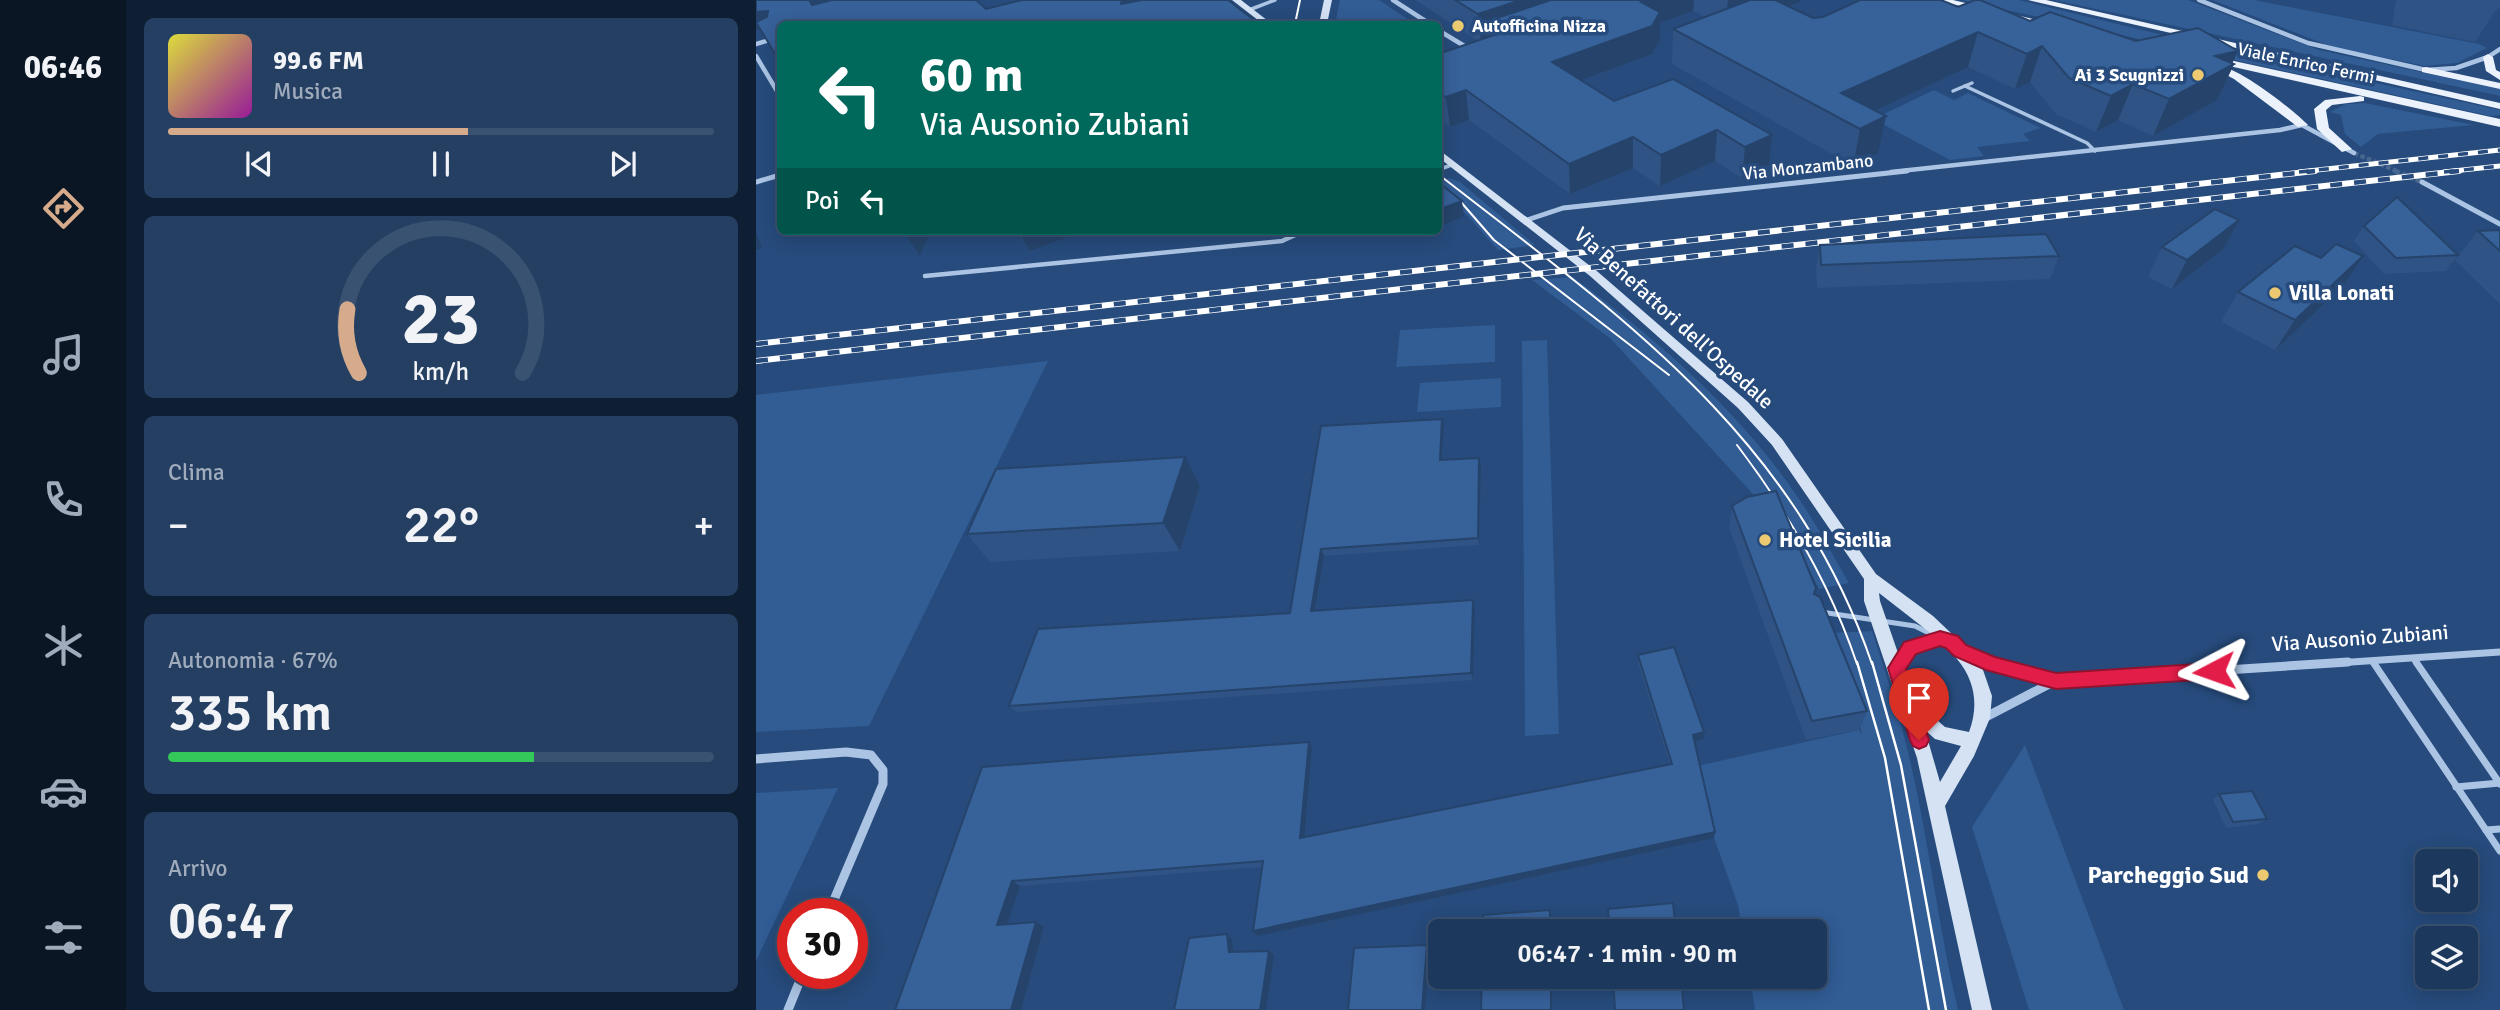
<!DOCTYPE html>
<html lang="it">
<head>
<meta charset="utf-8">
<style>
  body { margin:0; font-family:Signika,sans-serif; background:#253f63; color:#f1f3f6; height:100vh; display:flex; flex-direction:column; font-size:26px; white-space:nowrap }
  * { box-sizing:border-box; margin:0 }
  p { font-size:23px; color:#a0acbc }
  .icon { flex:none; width:38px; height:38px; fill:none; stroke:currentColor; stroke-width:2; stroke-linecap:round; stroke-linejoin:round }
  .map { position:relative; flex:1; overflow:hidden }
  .panel { display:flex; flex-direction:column; gap:18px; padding:18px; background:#0f1f33; width:630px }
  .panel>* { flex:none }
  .banner { position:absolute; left:21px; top:21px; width:665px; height:214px; border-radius:10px; box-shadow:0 4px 18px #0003,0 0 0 2px #3a5272; background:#00695c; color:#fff; overflow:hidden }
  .controls { position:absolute; left:1659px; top:849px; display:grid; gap:14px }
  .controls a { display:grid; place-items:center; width:63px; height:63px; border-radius:10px; background:#1c385d; box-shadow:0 4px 18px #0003,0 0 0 2px #3a5272; font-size:35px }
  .speed { position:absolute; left:21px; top:898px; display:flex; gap:14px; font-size:35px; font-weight:700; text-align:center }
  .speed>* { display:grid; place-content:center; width:91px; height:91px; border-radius:50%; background:#1c385d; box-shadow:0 4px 18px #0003,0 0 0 2px #3a5272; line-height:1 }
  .speed .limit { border:10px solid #d22; background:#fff; color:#111 }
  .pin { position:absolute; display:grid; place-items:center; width:60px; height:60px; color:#fff; margin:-72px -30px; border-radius:50% 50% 50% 0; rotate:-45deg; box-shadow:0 0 7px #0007 }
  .pin .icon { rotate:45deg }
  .me { position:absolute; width:77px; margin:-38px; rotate:266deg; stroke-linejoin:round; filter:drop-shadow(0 0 5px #0008) }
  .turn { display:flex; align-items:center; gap:24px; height:147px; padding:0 28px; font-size:32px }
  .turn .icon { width:91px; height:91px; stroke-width:2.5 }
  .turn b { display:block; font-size:49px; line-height:60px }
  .then { display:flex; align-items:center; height:66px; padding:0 28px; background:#0003; gap:14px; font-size:26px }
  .big { font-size:52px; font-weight:600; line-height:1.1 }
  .panel .widget { flex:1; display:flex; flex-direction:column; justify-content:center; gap:10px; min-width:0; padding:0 24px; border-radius:10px; background:#253f63 }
  .panel .dial { align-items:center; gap:0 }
  .dial svg { height:182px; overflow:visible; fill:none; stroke:#3a5272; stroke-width:7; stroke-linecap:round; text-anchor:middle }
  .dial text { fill:#f1f3f6; stroke:none }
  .song { display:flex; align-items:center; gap:21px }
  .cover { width:84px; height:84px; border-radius:10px; background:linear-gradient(135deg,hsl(60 70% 55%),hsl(300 70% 35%)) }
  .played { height:7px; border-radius:4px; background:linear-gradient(90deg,#d6ab8b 55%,#3a5272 55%) }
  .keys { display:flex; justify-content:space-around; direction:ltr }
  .heat { display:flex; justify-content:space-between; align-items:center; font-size:38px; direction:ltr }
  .charge { height:10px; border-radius:5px; background:linear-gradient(90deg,#34c759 67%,#3a5272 0) }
  .trip { position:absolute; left:672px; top:919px; width:399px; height:70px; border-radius:10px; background:#1c385d; box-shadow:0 4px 18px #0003,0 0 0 2px #3a5272; font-weight:600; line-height:70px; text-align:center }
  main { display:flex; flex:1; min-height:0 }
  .tabs { display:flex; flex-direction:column; width:126px; justify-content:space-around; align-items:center; background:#0b1625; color:#a0acbc }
  .tabs .icon { width:49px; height:49px }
  .tabs .current { color:#d6ab8b }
  .tabs b { font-size:32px; color:#f1f3f6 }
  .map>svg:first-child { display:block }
  .green { fill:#315c94 }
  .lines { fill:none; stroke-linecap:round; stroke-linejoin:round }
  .street-tunnel-far1 { stroke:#476690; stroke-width:4.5; stroke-dasharray:4.5 2.5; stroke-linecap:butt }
  .street-tunnel { stroke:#476690; stroke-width:5; stroke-dasharray:5 2.5; stroke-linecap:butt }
  .lane-far3 { stroke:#abc4e4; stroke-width:3.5 }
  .lane-far2 { stroke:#abc4e4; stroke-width:4.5 }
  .lane-far1 { stroke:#abc4e4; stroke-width:5 }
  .lane { stroke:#abc4e4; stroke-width:7 }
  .street-far3 { stroke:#abc4e4; stroke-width:4.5 }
  .street-far2 { stroke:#abc4e4; stroke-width:5 }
  .street-far1 { stroke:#abc4e4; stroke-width:7 }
  .street { stroke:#abc4e4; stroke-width:9 }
  .secondary { fill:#d4e2f4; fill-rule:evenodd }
  .primary { fill:#ebf2fc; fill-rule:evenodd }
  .tram-far1 { stroke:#fff; stroke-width:2 }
  .tram { stroke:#fff; stroke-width:2.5 }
  .rail-far1-casing { stroke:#fff; stroke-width:5 }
  .rail-casing { stroke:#fff; stroke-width:6 }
  .rail-far1 { stroke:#264b7c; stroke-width:3.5; stroke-dasharray:10; stroke-linecap:butt }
  .rail { stroke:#264b7c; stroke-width:4.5; stroke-dasharray:12; stroke-linecap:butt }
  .wall { fill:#2f5384 }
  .shaded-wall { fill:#26446b }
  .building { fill:#376199; stroke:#26446b; stroke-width:2 }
  .route { fill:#e11d48; stroke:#92132f; stroke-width:2 }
  .poi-dot { fill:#edca71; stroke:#264b7c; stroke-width:2.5 }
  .labels { text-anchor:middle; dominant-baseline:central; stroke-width:7; stroke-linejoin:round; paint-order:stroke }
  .far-poi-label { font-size:18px; font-weight:bold; fill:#fff; stroke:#264b7c; text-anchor:start }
  .far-street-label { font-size:18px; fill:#fff; stroke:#264b7c }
  .poi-label { font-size:21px; font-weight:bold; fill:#fff; stroke:#264b7c; text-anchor:start }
  .street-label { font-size:21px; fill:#fff; stroke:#264b7c }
  .near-poi-label { font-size:24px; font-weight:bold; fill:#fff; stroke:#264b7c; text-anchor:end }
</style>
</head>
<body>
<main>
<nav class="tabs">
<b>06:46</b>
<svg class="icon current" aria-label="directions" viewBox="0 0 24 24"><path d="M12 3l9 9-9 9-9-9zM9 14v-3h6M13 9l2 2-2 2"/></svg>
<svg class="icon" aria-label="music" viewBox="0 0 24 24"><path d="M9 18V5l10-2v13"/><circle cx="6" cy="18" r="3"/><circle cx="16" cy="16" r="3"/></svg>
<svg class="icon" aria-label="phone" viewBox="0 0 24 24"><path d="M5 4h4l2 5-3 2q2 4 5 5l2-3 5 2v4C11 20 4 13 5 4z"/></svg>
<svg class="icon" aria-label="climate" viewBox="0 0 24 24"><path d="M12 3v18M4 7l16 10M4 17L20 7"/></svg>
<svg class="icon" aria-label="car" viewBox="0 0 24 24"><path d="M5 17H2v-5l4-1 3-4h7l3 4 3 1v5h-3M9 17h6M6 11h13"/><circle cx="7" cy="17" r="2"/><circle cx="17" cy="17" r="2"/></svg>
<svg class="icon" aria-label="filters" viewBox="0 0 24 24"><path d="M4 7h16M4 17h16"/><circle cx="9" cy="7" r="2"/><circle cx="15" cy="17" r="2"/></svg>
</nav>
<section class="panel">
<div class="widget">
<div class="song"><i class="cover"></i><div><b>99.6 FM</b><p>Musica</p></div></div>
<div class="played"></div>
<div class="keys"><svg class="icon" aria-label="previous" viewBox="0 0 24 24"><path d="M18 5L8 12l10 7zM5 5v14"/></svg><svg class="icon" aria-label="pause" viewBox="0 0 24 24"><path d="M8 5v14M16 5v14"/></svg><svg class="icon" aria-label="next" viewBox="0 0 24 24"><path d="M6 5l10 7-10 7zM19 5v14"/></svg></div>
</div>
<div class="widget dial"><svg viewBox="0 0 100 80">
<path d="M14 69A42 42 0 1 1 86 69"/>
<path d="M14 69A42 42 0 0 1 9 41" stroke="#d6ab8b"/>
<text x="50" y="56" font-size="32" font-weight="700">23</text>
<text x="50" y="72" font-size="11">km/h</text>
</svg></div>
<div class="widget"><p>Clima</p>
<div class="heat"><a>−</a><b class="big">22°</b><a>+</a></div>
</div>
<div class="widget"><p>Autonomia · 67%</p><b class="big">335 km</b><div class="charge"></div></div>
<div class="widget"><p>Arrivo</p><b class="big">06:47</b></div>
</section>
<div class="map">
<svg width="1744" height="1010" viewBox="0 0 1744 1010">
  <rect width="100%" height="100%" fill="#264b7c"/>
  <g class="green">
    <path d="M584,0H623L659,24H579Z"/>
    <path d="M1205,0H1263L1477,52L1744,110V115L1734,116Z"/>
    <path d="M1298,0H1432L1563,50L1744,89V96Z"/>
    <path d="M1456,0H1498L1723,44L1731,48L1701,63L1669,66L1576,47Z"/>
    <path d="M1178,90L1198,100L1212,93L1285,128L1267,134L1274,141L1221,147L1228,156L1194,160L1117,119Z"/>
    <path d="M1609,103L1718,125L1622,134L1605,147L1589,134L1585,115L1574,112L1590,104Z"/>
    <path d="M693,178L704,182L779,245L742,250L711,215L683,192V183Z"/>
    <path d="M817,277C903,341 988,414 1047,505C1064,530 1078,557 1093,583L1063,589L1037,538L855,339L776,280Z"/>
    <path d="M739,325V362L640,367L644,330Z"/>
    <path d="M791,340L803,734L769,736L766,341Z"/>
    <path d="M292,361L113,726L0,732V395Z"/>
    <path d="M745,378V407L661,412L664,383Z"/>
    <path d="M1116,631C1131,677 1146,722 1156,769C1174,849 1183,930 1202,1010H999L994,977L1059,976V931H986L982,905L958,838L941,766L1103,730L1106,735L1099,700L1076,633Z"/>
    <path d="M1269,745L1368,1010H1273L1216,827Z"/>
    <path d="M82,788L0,961V793Z"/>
  </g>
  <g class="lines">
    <path class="street-tunnel-far1" d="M1598,153L1643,172"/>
    <path class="street-tunnel" d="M1639,171L1666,182"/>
    <g class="lane-far3">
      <path d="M493,10L519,0"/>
      <path d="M1209,86L1331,143L1339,151"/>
      <path d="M1197,91L1216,83"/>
      <path d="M682,170L698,164"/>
    </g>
    <path class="lane-far2" d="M169,276L526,241L548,231"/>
    <g class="lane-far1">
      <path d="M1065,612L1159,626L1181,637"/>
      <path d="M1657,658L1661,664"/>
      <path d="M1616,661L1618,664"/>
    </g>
    <g class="lane">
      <path d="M1617,662L1744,851"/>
      <path d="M1660,662L1744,784"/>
      <path d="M1700,787L1744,783"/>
      <path d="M1730,830L1744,829"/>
    </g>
    <g class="street-far3">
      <path d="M637,0L674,24"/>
      <path d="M1443,0L1552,43L1670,70L1700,68L1732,57L1744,49"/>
      <path d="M682,30L715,50"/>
      <path d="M0,44L24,37"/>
      <path d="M0,56L24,96"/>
      <path d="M1135,172L1524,130L1546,125L1598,153"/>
    </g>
    <g class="street-far2">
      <path d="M0,182L24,175"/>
      <path d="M1666,182L1744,224"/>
      <path d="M771,220L807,208L1151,171"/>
    </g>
    <g class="street-far1">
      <path d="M1211,654L1236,664"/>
      <path d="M1566,664L1744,652"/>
    </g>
    <g class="street">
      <path d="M1232,662L1300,681L1592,662"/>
      <path d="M1226,719L1299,681"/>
      <path d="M0,759L90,752L115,755L127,770V784L72,914"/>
      <path d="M32,1010L47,973"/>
    </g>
    <g class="secondary">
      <path d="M476,0H485L516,24H507Z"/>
      <path d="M568,0H576L571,24H563Z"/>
      <path d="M682,149L842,272L992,402L1026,439L1120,574L1177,616L1214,651L1227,670L1236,696L1234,718L1218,756L1189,806L1236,1010H1216L1161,758L1108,601V579L1016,445L982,408L834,276L682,157ZM1123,593L1177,635L1148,643L1142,653L1124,601ZM1184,646C1192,647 1196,653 1201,659C1219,680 1223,706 1213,732L1189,727L1158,700L1148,671L1159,653ZM1169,730L1179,739L1205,746L1184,782Z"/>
    </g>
    <g class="primary">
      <path d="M1179,0H1197L1302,25L1297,28Z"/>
      <path d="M1272,0H1290L1744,103V109Z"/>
      <path d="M1732,54L1737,57L1740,70L1744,72V80L1730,71L1727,57Z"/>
      <path d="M1455,56L1744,119V127L1451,61L1450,59Z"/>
      <path d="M1461,66C1479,64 1539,111 1552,125L1542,127L1478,79L1461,70Z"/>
      <path d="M1670,67L1744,83V89L1666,72V68Z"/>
      <path d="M1604,96L1608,97V101L1576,105L1570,110L1573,128L1596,149L1586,152L1561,129L1558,109L1569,100Z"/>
    </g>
    <g class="tram-far1">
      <path d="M539,24L544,0"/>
      <path d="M682,174C864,316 1038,435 1116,664"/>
      <path d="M704,201L738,240L913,375"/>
      <path d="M981,445C1032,512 1074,584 1101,664"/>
    </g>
    <g class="tram">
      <path d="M1101,662L1129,758L1173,1010"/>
      <path d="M1116,662L1145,765L1190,1010"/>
    </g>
    <g class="rail-far1-casing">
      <g id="rail-far1">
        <path d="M1543,172L1744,150"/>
        <path d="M1688,172L1744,166"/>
      </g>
    </g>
    <g class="rail-casing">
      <g id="rail">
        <path d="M0,344L1559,171"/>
        <path d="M0,361L1703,171"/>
      </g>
    </g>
    <use href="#rail-far1" class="rail-far1"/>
    <use href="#rail" class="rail"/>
  </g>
  <g class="wall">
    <path d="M659,0H1044V2L1032,6L1057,18L1202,7L1380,41L1482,51L1476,63L1478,64L1461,100L1397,136L1362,120L1340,132L1300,114L1274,82L1259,89L1212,67L1119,111L1122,153L1097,166L916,64L917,29L949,17L937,11L904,23V40L896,54L825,81L858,101L917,79L1013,165L986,178L959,161L904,186L877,168L814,194L713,120L694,127L682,119V54L722,41Z"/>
    <path d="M1640,0H1744V7L1740,10L1719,42L1636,25Z"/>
    <path d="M1608,226L1702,255L1690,271L1628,274L1598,241Z"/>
    <path d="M1744,230V304L1699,260L1722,231Z"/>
    <path d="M260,231H328L274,251Z"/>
    <path d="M1064,245L1303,256L1294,279L1061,288L1060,268Z"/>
    <path d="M1406,247L1467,249L1416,289L1392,277Z"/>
    <path d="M1565,258L1587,286L1519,350L1465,322L1482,292Z"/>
    <path d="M686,419L688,426L686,460L725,466L723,545L568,556L560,611L717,600L719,607L717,680L260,712L253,706L534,613L565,426Z"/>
    <path d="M444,486L424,551L234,562L211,534Z"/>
    <path d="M976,506L1058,594L1111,711L1103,730L1050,740L973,528Z"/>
    <path d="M882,655L947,739L938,741L958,838L502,936L497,931L506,867L264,886L251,924L280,922L288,927L265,1010H139L226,767L553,742L556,748L549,838L914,765L882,663Z"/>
    <path d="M1463,794L1511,819L1503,824L1470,828L1457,800Z"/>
  </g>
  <g class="shaded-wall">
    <path d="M53,0H143L67,23Z"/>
    <path d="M366,0H455L365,4Z"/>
    <path d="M765,0H849L732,21L734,39L725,42L722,14Z"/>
    <path d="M891,0H938L937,11L904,23V40L896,54L797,91L796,62L885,2Z"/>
    <path d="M972,0H1044V2L969,28Z"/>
    <path d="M12,11L24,29H5L0,30V12Z"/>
    <path d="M1222,32L1212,67L1093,123L1085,93Z"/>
    <path d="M1286,46L1274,82L1259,89L1271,54Z"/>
    <path d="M1482,51L1475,66L1478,64L1461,100L1397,136L1413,99L1459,56Z"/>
    <path d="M1377,84L1362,120L1340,132L1355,96Z"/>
    <path d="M710,90L713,120L694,127L690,97Z"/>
    <path d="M1130,116L1122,153L1097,166L1104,129Z"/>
    <path d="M961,130L959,161L904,186L905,155Z"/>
    <path d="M1016,135L1013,165L986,178L989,147Z"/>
    <path d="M877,137V168L814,194L813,164Z"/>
    <path d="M706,201L708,216L682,227V210Z"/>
    <path d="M1483,220L1467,249L1416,289L1431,260Z"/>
    <path d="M147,231H182L173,234L164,256Z"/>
    <path d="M262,231H328L274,251Z"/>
    <path d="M413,231H431L416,237Z"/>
    <path d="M0,232L6,248L0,250Z"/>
    <path d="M1607,256L1587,286L1519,350L1539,320Z"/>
    <path d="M686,419L688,426L685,468L684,460Z"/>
    <path d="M429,457L444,486L424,551L407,523Z"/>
    <path d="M723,458L725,466L723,545L722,538Z"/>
    <path d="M565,549L568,556L558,618L555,611Z"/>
    <path d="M717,600L719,607L717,680L715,673Z"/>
    <path d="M948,732L947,739L936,742L937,735Z"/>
    <path d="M553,742L556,748L548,844L544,838Z"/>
    <path d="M959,832L958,838L502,936L497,931Z"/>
    <path d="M256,881L264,886L249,930L241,925Z"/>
    <path d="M280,922L288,927L265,1010H255Z"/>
    <path d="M471,934L476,939L478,957L473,952Z"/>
    <path d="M671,945L674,950L669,1010H666Z"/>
    <path d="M513,951L518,955L510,1010H504Z"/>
  </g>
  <g class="building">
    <path d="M0,0H53L56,5L76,0H220L230,9L266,0H366L365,4L386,0H472L503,24H24V62L0,22L11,17L12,11L0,12Z"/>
    <path d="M699,0H765L722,14Z"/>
    <path d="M795,0H891L885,2L904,12L896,26L796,62L858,101L917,79L1016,135L989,147L961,130L905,155L877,137L813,164L710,90L690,97L682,92V54L750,31L732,21Z"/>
    <path d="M994,0H1019L1057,18L1067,17L1104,0H1185L1202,7L1219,0H1224L1274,21L1294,12L1380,41L1442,28L1482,51L1459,56L1478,64L1413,99L1377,84L1355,96L1313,78L1286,46L1271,54L1222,32L1085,93L1130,116L1104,129L917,29Z"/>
    <path d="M682,182L706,201L682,210Z"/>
    <path d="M1641,197L1702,255L1640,258L1608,226Z"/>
    <path d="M1459,209L1483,220L1431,260L1406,247Z"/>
    <path d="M1744,230V251L1722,231Z"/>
    <path d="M1290,234L1303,256L1065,265L1064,245Z"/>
    <path d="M1580,244L1607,256L1539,320L1482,292L1539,246L1565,258Z"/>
    <path d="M686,419L684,460L723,458L722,538L565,549L555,611L717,600L715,673L253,706L282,629L534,613L565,426Z"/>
    <path d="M429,457L407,523L211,534L240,469Z"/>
    <path d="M1020,491L1060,588L1058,594L1064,597L1111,711L1056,721L976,506L991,497Z"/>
    <path d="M918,647L948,732L937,735L959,832L497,931L507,861L256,881L241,925L280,922L255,1010H139L226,767L553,742L544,838L916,764L882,655Z"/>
    <path d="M1496,791L1511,819L1477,822L1463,794Z"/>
    <path d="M917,903L920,931H854L852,909Z"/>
    <path d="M794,910V931H727V915Z"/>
    <path d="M471,934L473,952L513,951L504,1010H418L433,938Z"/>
    <path d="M671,945L666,1010H592L598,948Z"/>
    <path d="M726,976H795V1010H725Z"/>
    <path d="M857,976H925L928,1010H859Z"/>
  </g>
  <path class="route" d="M1184,631L1202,636L1210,645L1239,657L1300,673L1458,663L1464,665L1467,671L1464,676L1458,679L1300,689L1230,670L1198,656L1190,648L1184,646L1160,654L1150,669L1173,740L1170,746L1163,749L1157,746L1154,740L1132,668L1148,642Z"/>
  <g class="poi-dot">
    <circle cx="702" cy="26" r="7"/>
    <circle cx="1442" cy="75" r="7"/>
    <circle cx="1519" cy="293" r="7"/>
    <circle cx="1009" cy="540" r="7"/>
    <circle cx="1507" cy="875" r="7"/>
  </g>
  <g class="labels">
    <g class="far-poi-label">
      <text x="716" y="26">Autofficina Nizza</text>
      <text x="1428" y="75" text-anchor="end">Ai 3 Scugnizzi</text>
    </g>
    <g class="far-street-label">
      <text transform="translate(1550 63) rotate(12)">Viale Enrico Fermi</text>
      <text transform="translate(1052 167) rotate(-6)">Via Monzambano</text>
    </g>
    <g class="poi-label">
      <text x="1533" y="293">Villa Lonati</text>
      <text x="1023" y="540">Hotel Sicilia</text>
    </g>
    <g class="street-label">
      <text transform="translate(918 318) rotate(42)">Via Benefattori dell'Ospedale</text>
      <text transform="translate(1604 638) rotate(-4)">Via Ausonio Zubiani</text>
    </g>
    <g class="near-poi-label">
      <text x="1493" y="875">Parcheggio Sud</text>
    </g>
  </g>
</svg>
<div class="controls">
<a><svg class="icon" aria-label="sound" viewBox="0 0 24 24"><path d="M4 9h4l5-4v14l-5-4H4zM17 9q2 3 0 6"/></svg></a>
<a><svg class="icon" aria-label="layers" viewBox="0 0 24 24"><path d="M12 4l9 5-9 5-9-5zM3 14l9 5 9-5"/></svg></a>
</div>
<div class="speed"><div class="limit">30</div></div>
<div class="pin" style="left:1163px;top:740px;background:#d93025"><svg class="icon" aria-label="arrive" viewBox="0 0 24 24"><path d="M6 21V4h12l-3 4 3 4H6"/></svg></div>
<svg class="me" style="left:1458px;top:671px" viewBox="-20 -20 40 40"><path d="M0-17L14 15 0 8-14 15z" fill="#e11d48" stroke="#fff" stroke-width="4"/></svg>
<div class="trip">06:47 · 1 min · 90 m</div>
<div class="banner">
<div class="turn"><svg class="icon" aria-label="left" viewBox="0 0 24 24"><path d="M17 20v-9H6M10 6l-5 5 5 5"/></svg><div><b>60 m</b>Via Ausonio Zubiani</div></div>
<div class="then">Poi<svg class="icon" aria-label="left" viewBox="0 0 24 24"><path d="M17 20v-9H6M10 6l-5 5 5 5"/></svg></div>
</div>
</div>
</main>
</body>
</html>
